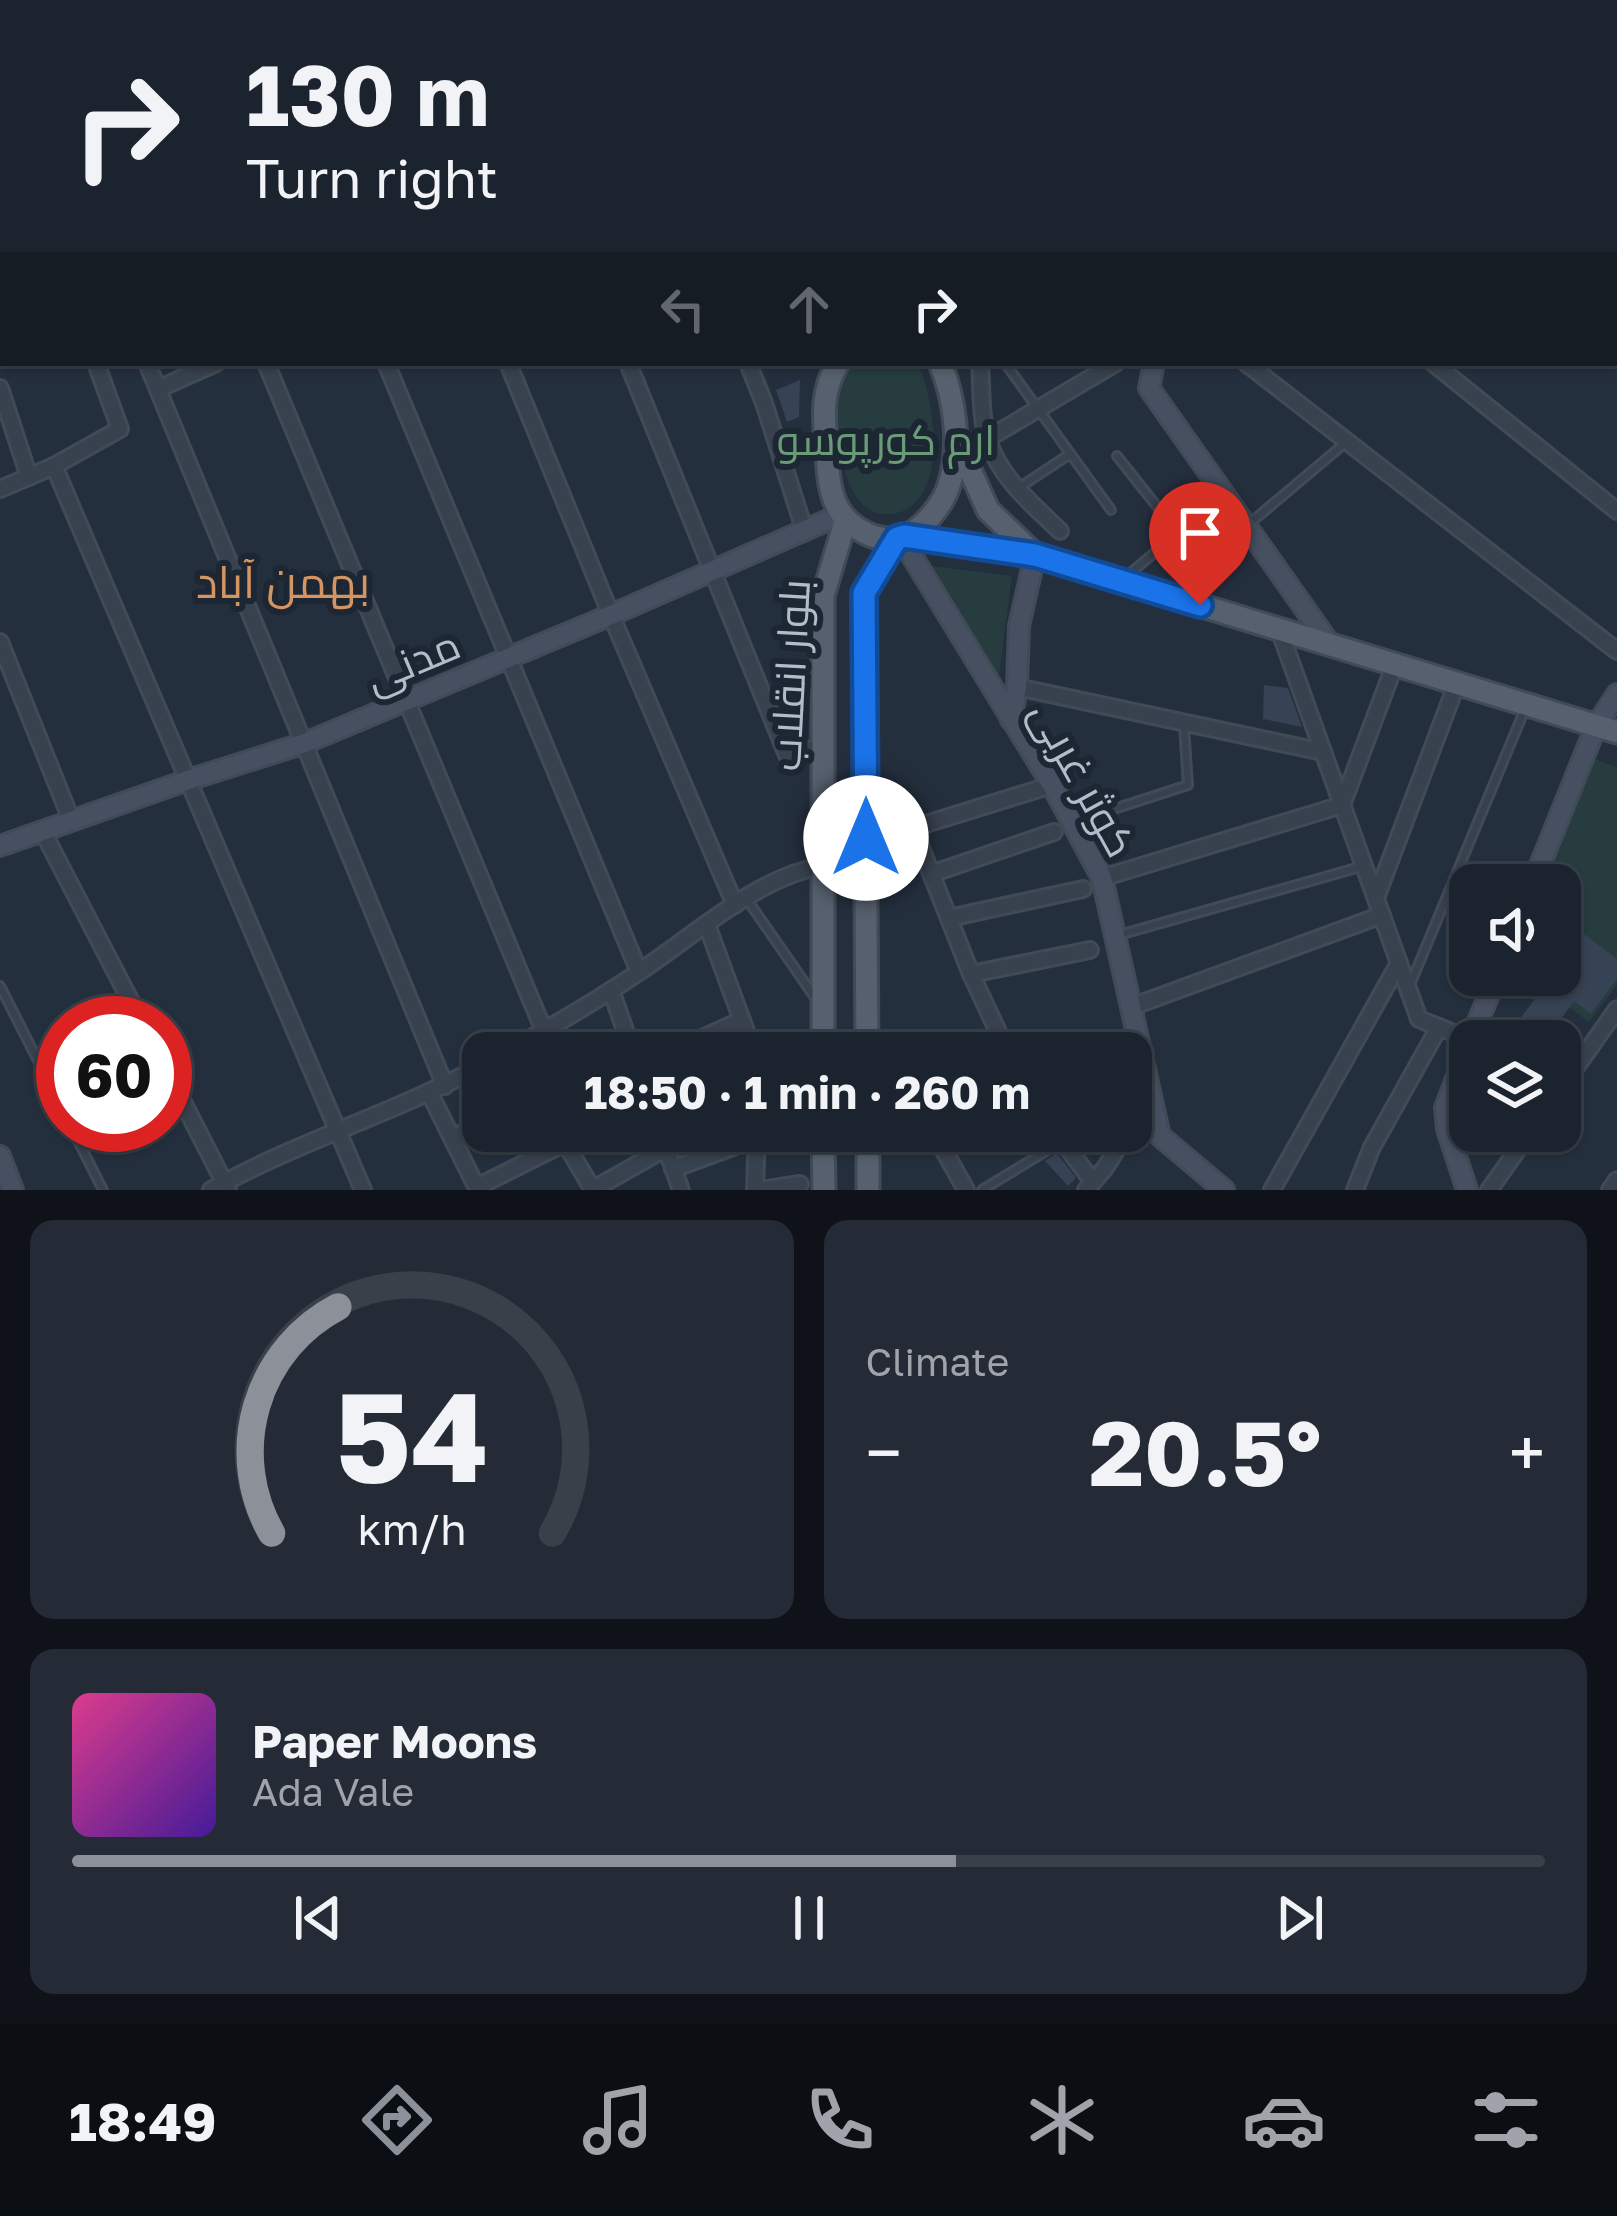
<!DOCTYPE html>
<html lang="en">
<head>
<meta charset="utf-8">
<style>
  body { margin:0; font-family:"Golos Text",Cairo,sans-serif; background:#242b36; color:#f1f3f6; height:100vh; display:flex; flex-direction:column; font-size:45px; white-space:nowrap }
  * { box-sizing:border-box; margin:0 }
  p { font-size:39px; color:#a0a4aa }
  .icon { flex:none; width:66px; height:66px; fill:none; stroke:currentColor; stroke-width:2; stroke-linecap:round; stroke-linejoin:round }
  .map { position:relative; height:1190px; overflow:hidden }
  .side { display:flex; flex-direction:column; gap:30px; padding:30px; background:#0f1319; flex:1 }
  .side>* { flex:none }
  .top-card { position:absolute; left:0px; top:0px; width:1617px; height:366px; box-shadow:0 3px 9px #0004,0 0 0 3px #39404a; background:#1b232e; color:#f1f3f6; overflow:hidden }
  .buttons { position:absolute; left:1449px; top:864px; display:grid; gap:24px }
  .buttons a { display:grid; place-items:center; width:132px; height:132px; border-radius:24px; background:#1b232e; box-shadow:0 3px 9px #0004,0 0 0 3px #39404a; font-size:60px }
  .speed { position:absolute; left:36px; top:996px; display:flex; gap:24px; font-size:60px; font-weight:700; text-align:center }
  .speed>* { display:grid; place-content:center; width:156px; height:156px; border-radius:50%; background:#1b232e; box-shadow:0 3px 9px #0004,0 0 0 3px #39404a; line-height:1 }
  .speed .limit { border:18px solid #d22; background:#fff; color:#111 }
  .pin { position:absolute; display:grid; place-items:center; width:102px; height:102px; color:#fff; margin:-123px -51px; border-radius:50% 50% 50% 0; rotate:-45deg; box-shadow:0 0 12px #0007 }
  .pin .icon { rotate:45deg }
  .me { position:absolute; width:132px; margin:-66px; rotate:0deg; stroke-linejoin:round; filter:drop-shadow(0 0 9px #0008) }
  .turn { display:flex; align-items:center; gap:42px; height:252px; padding:0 48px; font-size:54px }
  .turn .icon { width:156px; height:156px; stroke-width:2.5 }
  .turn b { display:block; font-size:84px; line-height:102px }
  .lanes { display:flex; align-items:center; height:114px; padding:0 48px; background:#0003; justify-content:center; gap:60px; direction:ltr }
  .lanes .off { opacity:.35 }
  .big { font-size:90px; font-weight:700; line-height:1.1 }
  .side .widget { flex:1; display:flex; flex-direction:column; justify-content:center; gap:18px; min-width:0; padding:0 42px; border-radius:24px; background:#242b36 }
  .side .dial { align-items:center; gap:0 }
  .dial svg { height:312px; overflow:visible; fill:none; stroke:#39404a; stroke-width:7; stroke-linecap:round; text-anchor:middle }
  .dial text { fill:#f1f3f6; stroke:none }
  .song { display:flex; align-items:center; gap:36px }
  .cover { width:144px; height:144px; border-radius:18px; background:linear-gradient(135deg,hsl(330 70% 55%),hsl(260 70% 35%)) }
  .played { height:12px; border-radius:6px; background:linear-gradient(90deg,#8c9099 60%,#39404a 60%) }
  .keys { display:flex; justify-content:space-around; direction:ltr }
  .heat { display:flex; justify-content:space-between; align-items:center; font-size:66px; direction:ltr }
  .side .tiles { flex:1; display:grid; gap:30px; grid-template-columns:1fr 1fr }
  .widget:last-child { grid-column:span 2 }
  .trip { position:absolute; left:462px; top:1032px; width:690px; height:120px; border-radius:24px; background:#1b232e; box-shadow:0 3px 9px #0004,0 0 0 3px #39404a; font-weight:700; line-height:120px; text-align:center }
  .dock { display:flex; height:192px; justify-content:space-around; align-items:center; background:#0b0e12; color:#a0a4aa }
  .dock .icon { width:84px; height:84px }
  .dock .active { color:#8c9099 }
  .dock b { font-size:54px; color:#f1f3f6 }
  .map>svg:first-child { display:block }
  .green { fill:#263c3f }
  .building { fill:#364354 }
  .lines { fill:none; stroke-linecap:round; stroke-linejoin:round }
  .lane-casing { stroke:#414a57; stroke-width:12 }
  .street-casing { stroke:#414a57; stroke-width:20 }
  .secondary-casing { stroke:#414a57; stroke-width:24 }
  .primary-casing { stroke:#414a57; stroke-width:27 }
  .lane { stroke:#38414e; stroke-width:6 }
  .street { stroke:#38414e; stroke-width:14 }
  .secondary { stroke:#465061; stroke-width:18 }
  .primary { stroke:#56606e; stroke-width:21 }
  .route-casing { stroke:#114b97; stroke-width:30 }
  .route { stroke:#1a73e8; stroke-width:21 }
  .labels { text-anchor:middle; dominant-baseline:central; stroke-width:12; stroke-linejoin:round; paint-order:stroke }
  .park-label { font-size:42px; fill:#6b9a76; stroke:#1d2633 }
  .street-label { font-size:42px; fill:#b4bcc9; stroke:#1d2633 }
  .neighbourhood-label { font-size:45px; fill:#d59563; stroke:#1d2633 }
</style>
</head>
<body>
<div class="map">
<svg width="1617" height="1190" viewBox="0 0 1617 1190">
  <rect width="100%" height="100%" fill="#242f3e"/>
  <g class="green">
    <path d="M850,363H917C935,397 950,499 897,513C845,526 835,441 838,407C839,392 844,377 850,363Z"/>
    <path d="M931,566L1012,576L998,682Z"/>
    <path d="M1593,759L1617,767V985L1589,1022L1526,975H1560V885H1546Z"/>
  </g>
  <g class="building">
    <path d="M800,380L799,417L787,422L776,390Z"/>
    <path d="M1264,685L1288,688L1302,727L1263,719Z"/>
    <path d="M1560,916L1617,959V979L1591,1014L1574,1001L1553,1030L1568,1041H1547L1519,1020L1553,975H1560Z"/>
    <path d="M1057,1153L1076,1178L1068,1186L1045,1161Z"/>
  </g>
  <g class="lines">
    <g class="lane-casing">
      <g id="lane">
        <path d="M1005,363L1111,510"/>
        <path d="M1117,456L1178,533L1128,575"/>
        <path d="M1020,487L1070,454"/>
        <path d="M1249,524L1344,444"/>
        <path d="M790,754L817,743"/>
        <path d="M1074,822L1188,785L1184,726"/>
        <path d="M746,898L816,999"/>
        <path d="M1119,935L1360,867"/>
        <path d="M1410,985L1525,709"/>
        <path d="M0,986L63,1110"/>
        <path d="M70,1125L103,1190"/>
        <path d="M982,1190L1061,1142"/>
      </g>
    </g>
    <g class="street-casing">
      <g id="street">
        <path d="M106,0L108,3"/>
        <path d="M235,0L237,3"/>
        <path d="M354,0L356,3"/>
        <path d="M475,0L476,3"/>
        <path d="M592,0L593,3"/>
        <path d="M711,0L715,3"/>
        <path d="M769,0L771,3"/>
        <path d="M1187,0L1192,3"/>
        <path d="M1605,0L1608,3"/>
        <path d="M1373,3L1374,1"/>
        <path d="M1466,3L1469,0"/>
        <path d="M1614,62L1617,61"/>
        <path d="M0,82L3,91"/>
        <path d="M0,155L3,154"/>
        <path d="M1616,182H1617"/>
        <path d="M1614,309L1617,311"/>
        <path d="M147,363L445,1086"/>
        <path d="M266,363L544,1031"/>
        <path d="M386,363L639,972"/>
        <path d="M508,363L611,615L735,905"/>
        <path d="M628,363L787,755"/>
        <path d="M748,363L764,403L805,532"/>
        <path d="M980,363C982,387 980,417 988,440C1000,478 1032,504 1060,531"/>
        <path d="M1246,363L1617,651"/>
        <path d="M1433,363L1617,511"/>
        <path d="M0,388L29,477"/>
        <path d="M158,389L216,363"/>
        <path d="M987,439L1116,363"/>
        <path d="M54,466L363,1190"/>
        <path d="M0,489L54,466L120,429L96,363"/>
        <path d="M1279,629L1419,1019L1471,1040"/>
        <path d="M0,642L72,822"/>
        <path d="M1017,687L1323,752"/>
        <path d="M880,825L913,828L971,974L1008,1053"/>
        <path d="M913,828L1052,785"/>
        <path d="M43,832L142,1023"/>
        <path d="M931,874L1054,832"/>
        <path d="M1102,878L1342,805L1395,664"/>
        <path d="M1376,898L1457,683"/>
        <path d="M949,918L1083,889"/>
        <path d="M707,925L754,1053"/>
        <path d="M971,974L1090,950"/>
        <path d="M611,990L633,1053"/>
        <path d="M1131,1007L1382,915"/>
        <path d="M504,1053C550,1028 596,1001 639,972C694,936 757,877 822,866"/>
        <path d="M669,1053L742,1020"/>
        <path d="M165,1067L228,1190"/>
        <path d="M1560,1090L1617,1009"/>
        <path d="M430,1094L478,1190"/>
        <path d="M1131,1126L1152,1099"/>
        <path d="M558,1131L593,1190"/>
        <path d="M660,1131L681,1190"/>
        <path d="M933,1131L966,1190"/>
        <path d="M1055,1131L1093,1182"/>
        <path d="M452,1138L483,1123"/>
        <path d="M673,1169L757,1138"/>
        <path d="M477,1187L565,1143"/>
        <path d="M211,1190C298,1141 395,1113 483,1065"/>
        <path d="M592,1190L666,1148"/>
        <path d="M755,1190L757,1131"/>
        <path d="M761,1190L800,1184"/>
        <path d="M1086,1190L1105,1168L1128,1131"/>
        <path d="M1272,1190L1399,963"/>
        <path d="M1355,1190L1372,1147L1439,1027"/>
        <path d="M1489,1190L1531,1131"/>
        <path d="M1610,1190L1617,1180"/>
      </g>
    </g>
    <g class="secondary-casing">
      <g id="secondary">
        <path d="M999,0L1002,3"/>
        <path d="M1150,3L1151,0"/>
        <path d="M1279,3L1281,0"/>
        <path d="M1614,11L1617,25"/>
        <path d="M1154,363L1149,388L1329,643"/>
        <path d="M901,538L1052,785L1102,878L1160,1136L1224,1190"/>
        <path d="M1011,720L1017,687L1019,626L1035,555"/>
        <path d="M0,846L188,780L305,743L611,615L842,514"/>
        <path d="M1532,885L1596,726L1617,694"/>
        <path d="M1470,1041L1497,975"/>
        <path d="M0,1156L13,1190"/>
        <path d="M1467,1190L1447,1129L1445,1108L1470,1042"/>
      </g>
    </g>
    <g class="primary-casing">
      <g id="primary">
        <path d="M821,0V3"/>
        <path d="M860,0V3"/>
        <path d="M838,363C820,393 824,420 827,453C828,472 829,492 838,508C849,528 879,545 902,537C923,531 945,502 950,482C961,444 955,399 940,363"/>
        <path d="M957,441L988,510L1035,555"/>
        <path d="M904,536L1035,555L1617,732"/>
        <path d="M823,1053V596L846,519"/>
        <path d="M867,1053L864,593L897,538"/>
        <path d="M823,1131L824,1190"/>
        <path d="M868,1131V1190"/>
      </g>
    </g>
    <use href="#lane" class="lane"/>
    <use href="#street" class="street"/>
    <use href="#secondary" class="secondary"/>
    <use href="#primary" class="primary"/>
  </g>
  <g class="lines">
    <g class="route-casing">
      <path id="route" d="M866,838L864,593L897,538L904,536L1035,555L1200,605"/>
    </g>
    <use href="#route" class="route"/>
  </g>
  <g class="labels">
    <g class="park-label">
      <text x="886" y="439">ارم کورپوسو</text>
    </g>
    <g class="street-label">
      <text transform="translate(412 660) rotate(-23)">مدنی</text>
      <text transform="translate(789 675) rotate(-87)">بلوار انقلاب</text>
      <text transform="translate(1084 778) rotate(61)">کوثر غربی</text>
    </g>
    <g class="neighbourhood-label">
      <text x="283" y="581">بهمن آباد</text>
    </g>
  </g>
</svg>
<div class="buttons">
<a><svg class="icon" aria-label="sound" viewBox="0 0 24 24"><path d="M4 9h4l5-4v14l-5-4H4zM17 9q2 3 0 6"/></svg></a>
<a><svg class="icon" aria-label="layers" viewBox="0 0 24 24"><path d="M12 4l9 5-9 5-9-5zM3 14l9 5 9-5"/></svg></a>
</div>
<div class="speed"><div class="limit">60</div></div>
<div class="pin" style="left:1200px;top:605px;background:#d93025"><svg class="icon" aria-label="arrive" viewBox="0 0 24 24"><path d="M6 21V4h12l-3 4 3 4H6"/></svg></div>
<svg class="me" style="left:866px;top:838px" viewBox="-20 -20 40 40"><circle r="19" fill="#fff"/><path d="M0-13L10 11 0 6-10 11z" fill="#1a73e8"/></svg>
<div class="trip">18:50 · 1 min · 260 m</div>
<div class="top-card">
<div class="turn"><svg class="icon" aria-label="right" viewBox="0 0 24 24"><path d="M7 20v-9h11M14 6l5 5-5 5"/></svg><div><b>130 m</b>Turn right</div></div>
<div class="lanes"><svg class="icon off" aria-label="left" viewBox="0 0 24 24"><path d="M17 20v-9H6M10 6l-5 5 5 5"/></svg><svg class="icon off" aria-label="ahead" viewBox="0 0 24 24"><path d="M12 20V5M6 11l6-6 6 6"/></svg><svg class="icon" aria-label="right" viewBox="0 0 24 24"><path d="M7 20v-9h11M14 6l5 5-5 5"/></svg></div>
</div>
</div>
<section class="side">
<div class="tiles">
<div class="widget dial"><svg viewBox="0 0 100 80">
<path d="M14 69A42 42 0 1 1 86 69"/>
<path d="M14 69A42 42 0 0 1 31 11" stroke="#8c9099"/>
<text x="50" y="56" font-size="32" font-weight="700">54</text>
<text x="50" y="72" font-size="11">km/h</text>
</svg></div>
<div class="widget"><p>Climate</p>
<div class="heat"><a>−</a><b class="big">20.5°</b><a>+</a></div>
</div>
<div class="widget">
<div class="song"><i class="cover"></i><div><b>Paper Moons</b><p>Ada Vale</p></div></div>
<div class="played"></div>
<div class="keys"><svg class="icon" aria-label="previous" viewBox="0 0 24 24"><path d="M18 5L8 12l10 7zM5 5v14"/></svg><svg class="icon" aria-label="pause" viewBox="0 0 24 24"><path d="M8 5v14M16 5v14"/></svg><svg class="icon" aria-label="next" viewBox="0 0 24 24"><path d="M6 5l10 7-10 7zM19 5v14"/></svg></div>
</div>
</div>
</section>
<nav class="dock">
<b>18:49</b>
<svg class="icon active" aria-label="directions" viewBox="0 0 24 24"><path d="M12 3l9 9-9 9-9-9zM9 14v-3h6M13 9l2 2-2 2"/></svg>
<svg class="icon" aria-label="music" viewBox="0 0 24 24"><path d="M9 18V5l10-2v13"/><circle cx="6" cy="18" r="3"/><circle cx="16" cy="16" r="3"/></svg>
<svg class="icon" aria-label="phone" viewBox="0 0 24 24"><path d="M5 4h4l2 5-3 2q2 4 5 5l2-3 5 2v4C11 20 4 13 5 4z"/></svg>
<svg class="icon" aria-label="climate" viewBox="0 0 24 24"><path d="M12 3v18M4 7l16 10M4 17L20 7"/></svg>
<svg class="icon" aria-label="car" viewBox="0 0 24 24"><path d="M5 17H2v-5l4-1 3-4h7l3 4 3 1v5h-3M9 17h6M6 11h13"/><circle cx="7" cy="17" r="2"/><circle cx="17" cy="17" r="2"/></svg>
<svg class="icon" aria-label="filters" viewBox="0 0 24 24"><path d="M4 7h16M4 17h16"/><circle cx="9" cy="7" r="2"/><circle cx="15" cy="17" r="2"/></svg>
</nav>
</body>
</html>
